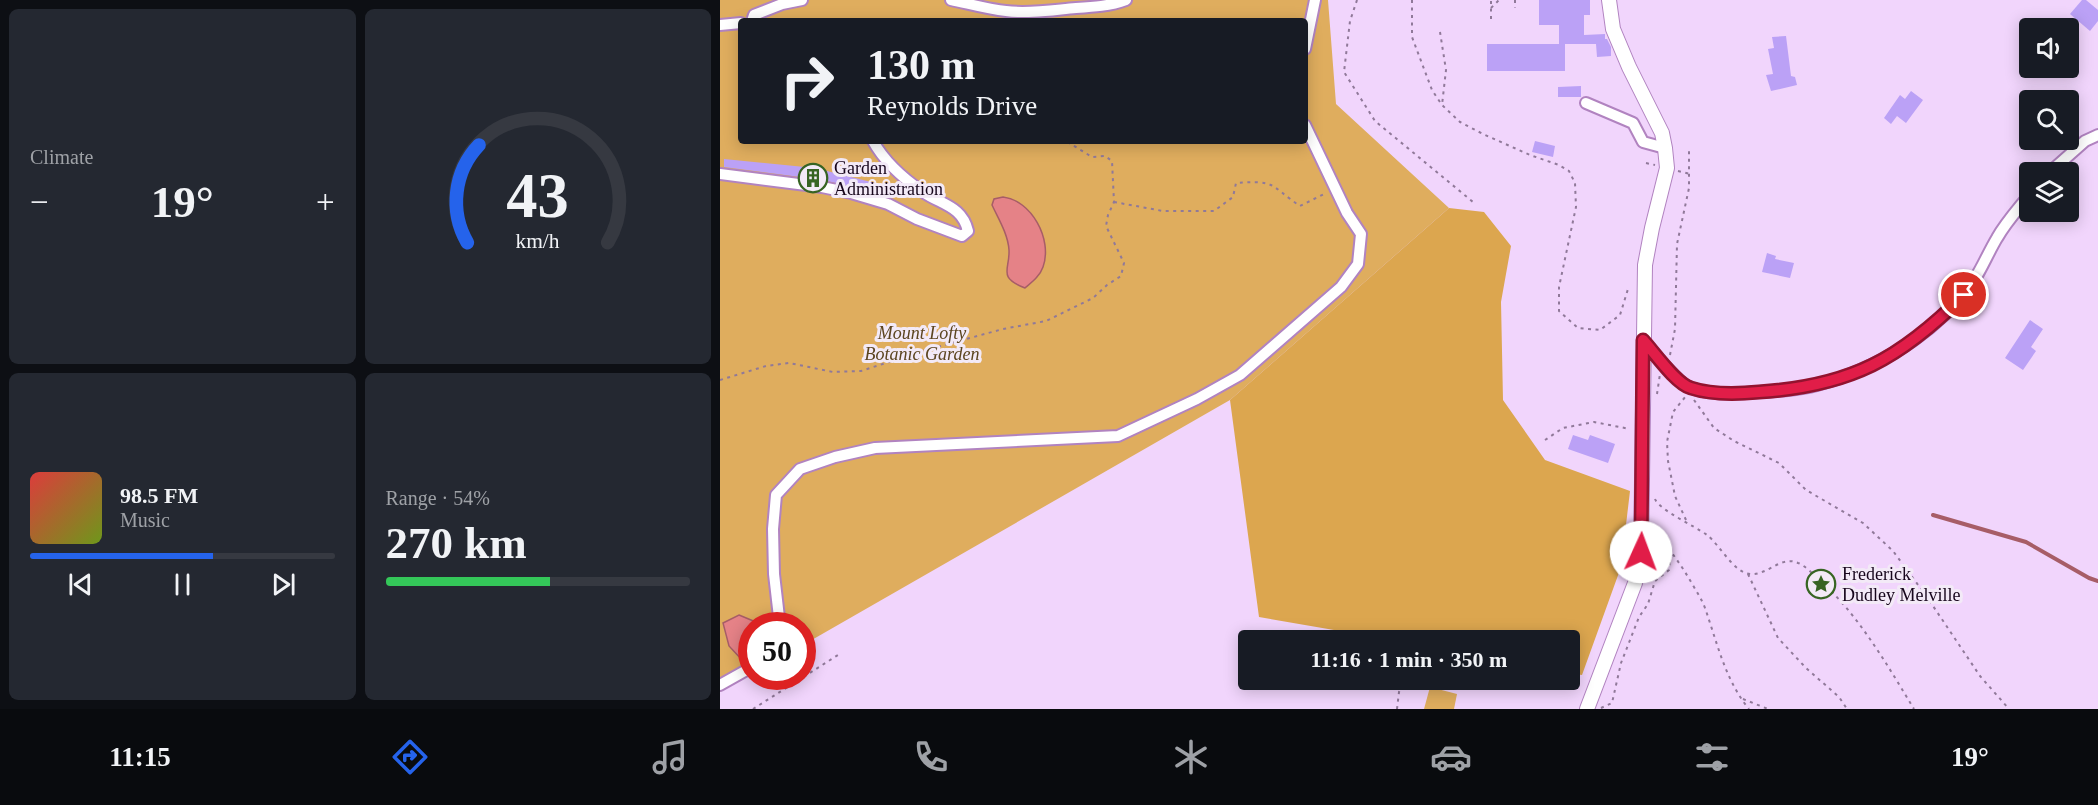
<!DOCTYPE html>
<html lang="en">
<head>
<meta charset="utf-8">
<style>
  body { margin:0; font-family:Georgia,serif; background:#242831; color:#f1f3f6; height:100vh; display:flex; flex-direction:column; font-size:22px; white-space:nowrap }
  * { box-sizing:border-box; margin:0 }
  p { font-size:20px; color:#9ea1a6 }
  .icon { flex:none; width:33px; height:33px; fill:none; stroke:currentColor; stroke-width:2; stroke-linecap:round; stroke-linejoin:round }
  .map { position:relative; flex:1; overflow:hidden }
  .details { display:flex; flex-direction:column; gap:9px; padding:9px; background:#0d0f14; width:720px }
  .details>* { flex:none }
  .top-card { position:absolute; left:18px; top:18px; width:570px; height:126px; border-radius:6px; box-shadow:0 3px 15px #0003; background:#171b24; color:#f1f3f6; overflow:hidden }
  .tools { position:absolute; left:1299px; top:18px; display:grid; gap:12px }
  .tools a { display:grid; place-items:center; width:60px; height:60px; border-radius:6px; background:#171b24; box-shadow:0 3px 15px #0003; font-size:30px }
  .speed { position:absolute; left:18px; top:612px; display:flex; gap:12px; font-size:30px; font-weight:700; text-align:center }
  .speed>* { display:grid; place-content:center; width:78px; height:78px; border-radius:50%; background:#171b24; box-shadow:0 3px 15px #0003; line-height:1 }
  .speed .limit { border:9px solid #d22; background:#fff; color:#111 }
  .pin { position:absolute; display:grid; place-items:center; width:51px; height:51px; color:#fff; margin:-26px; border:3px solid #fff; border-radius:50%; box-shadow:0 2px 6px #0007 }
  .me { position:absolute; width:66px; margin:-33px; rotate:2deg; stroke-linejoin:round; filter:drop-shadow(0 0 4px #0008) }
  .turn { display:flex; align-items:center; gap:21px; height:126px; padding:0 30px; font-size:27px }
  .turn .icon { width:78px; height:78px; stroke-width:2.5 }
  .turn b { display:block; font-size:42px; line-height:51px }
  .big { font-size:45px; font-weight:800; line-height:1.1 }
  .details .tile { flex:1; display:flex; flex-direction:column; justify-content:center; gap:9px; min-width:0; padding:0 21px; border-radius:9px; background:#242831 }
  .details .dial { align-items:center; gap:0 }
  .dial svg { height:156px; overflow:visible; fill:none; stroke:#363941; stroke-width:7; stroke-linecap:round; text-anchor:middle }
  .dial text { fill:#f1f3f6; stroke:none }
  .song { display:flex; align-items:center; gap:18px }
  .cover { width:72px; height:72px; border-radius:9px; background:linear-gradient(135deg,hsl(0 70% 55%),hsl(80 70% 35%)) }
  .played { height:6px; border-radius:3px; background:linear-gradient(90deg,#2563eb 60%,#363941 60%) }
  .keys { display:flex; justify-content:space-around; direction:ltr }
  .heat { display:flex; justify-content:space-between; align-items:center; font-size:33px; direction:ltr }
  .charge { height:9px; border-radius:4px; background:linear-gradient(90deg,#34c759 54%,#363941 0) }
  .details .tiles { flex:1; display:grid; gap:9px; grid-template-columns:repeat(2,1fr) }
  .trip { position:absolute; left:518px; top:630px; width:342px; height:60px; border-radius:6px; background:#171b24; box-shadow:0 3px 15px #0003; font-weight:800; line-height:60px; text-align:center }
  .menu { display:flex; height:96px; justify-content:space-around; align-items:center; background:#090b0e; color:#9ea1a6 }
  .menu .icon { width:42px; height:42px }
  .menu .selected { color:#2563eb }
  .menu b { font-size:27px; color:#f1f3f6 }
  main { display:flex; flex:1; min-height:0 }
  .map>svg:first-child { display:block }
  .green { fill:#dfad5e; fill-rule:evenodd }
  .forest { fill:#dca64f }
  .water { fill:#e58287; stroke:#a75d67; stroke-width:1.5 }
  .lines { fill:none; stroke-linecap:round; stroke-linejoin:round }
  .stream { stroke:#a75d67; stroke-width:4 }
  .building { fill:#bba1f6 }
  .minor-casing { stroke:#b183c0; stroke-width:14 }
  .major-casing { stroke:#b183c0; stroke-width:16 }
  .path { stroke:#907999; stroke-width:2; stroke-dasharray:3 4.5; stroke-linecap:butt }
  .minor { stroke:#fff; stroke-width:10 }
  .major { stroke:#fff; stroke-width:14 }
  .route-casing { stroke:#92132f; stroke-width:15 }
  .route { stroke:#e11d48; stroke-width:10 }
  .labels { text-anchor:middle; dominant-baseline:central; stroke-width:6; stroke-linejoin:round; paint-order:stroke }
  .poi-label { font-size:18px; fill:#17061c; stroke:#f3eaf7; text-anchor:start }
  .park-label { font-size:18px; font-style:italic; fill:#5c4520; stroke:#f3eaf7 }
</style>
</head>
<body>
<main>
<section class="details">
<div class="tiles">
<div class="tile"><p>Climate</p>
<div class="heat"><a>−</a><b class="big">19°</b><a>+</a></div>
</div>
<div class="tile dial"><svg viewBox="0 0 100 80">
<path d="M14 69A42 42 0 1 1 86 69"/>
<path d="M14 69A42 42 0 0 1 20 19" stroke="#2563eb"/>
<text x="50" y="56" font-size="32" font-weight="700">43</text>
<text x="50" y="72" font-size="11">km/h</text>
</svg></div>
<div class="tile">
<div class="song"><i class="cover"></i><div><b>98.5 FM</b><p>Music</p></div></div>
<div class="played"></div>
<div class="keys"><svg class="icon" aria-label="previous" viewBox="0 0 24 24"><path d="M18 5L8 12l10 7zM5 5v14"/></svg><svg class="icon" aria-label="pause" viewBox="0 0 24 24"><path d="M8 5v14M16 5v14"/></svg><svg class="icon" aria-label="next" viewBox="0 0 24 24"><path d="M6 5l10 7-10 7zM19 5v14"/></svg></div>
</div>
<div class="tile"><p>Range · 54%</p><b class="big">270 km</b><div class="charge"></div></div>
</div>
</section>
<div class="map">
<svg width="1378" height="709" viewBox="0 0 1378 709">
  <rect width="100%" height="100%" fill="#f1d5fc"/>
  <g class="green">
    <path d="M0,0H608L616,104L729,208L510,400L83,645L82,626H32L31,674L0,692ZM21,21H585V141H21Z"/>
    <path d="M710,687L737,694L734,709H704Z"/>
  </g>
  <path class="forest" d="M729,208L764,212L791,246L781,302L783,400L825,460L910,491L901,567L862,675L849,673V640H672L539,617L510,400Z"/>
  <g class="water">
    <path d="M283,197C311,200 333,239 323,267C320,276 312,282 305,288C277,277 290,270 289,250C288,234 278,218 272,205L274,199Z"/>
    <path d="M19,615L43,625L32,626L31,658L22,660L9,646L3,623Z"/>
  </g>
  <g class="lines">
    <path class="stream" d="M1213,515L1306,542L1369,578L1378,581"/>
  </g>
  <g class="building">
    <path d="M819,0H870V15H864V35L885,34V39H887L891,47V56L877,57L876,44H839V25H819Z"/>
    <path d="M1362,0H1366L1378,10V21L1370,31L1350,14Z"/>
    <path d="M1066,36L1071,76L1075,77L1077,85L1051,91L1046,75L1053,74L1048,49L1054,48L1052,37Z"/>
    <rect x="767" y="44" width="78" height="27"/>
    <path d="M861,86V97H838V87Z"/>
    <path d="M1191,91L1203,100L1186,123L1177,116L1171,124L1164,118L1180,95L1185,99Z"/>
    <path d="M815,141L835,146L833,157L812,152Z"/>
    <path d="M4,159L95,168L167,186L164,195L103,180L4,167Z"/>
    <path d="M1047,253L1056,256L1055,259L1074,263L1070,278L1042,272Z"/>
    <path d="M1310,320L1323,329L1311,347L1316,351L1303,370L1285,358Z"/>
    <path d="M853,435L868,440L870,435L895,444L888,463L848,449Z"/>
  </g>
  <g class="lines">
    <g class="minor-casing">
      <g id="minor">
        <path d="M231,0C250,4 267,9 286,11C309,14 333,10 356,8C373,7 390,6 406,0"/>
        <path d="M32,21L34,15L62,4L82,0"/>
        <path d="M0,25L21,23"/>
        <path d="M585,49L595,0"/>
        <path d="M866,103L913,123L923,142L945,148"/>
        <path d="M1330,172L1365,141L1378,135"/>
        <path d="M0,174L102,187L131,193L168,204L197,219L242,236L248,231C242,206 222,205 203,192C184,179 164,161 153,141"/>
        <path d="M923,340C933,351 958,384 971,388C989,395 1019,394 1038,392C1058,391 1078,390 1097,385C1154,370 1203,340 1242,297C1258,279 1265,258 1277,238C1286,222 1299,208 1310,194"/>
        <path d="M60,626L54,574L53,529L56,495L80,469L115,457L155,448L398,436L477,399L520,375L621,287L638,264L641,234L627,213L585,125"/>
        <path d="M0,685L32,667"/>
      </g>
    </g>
    <g class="major-casing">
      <path id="major" d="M867,709L915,583L921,552L925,265L932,228L947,168L945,148L942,133L909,67L893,29L889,0"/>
    </g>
    <g class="path">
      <path d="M637,0L630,21L624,72L655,121L753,202"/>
      <path d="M692,0V37L712,90L722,105L740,122L763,134L810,155L839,165L849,171L855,183L856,207L839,287V311L858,328L880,330L900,315L908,289"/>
      <path d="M795,0V8"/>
      <path d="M771,8L779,0"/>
      <path d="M771,19V0"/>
      <path d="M720,32L726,70L722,105"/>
      <path d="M926,163L935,165"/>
      <path d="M958,171L970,174"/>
      <path d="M394,202L443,211H494L513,197L516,183C557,180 549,185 580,206L606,193"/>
      <path d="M950,355L955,329L957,244L969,188V147"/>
      <path d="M0,380L46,366L69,363L113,372L141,371L206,350L283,329L326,321L373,298L387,285L401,276L404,263L386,226L388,215L394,202L392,161L385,156L372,157L346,141"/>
      <path d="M937,394L940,374"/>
      <path d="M974,400L994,428L1014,441L1059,463L1086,490L1143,523L1173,551L1207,597L1260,676L1289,709"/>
      <path d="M825,440L843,428L874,422L910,429"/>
      <path d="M935,499C939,510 975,526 987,535C1000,545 1014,573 1030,574C1047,576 1061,555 1078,563C1084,565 1091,572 1096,577C1137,612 1166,663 1194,709"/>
      <path d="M966,520L955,496L948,461L947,442L953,412L966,396"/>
      <path d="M934,531C950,549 962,566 974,587C978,594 982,600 985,608C997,642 1005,680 1029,709"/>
      <path d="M1028,574L1058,638L1086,668L1119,697L1127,709"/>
      <path d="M1023,699L1048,709"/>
      <path d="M881,708L892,703L901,663L919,617L928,604L935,581L949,570L951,550"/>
      <path d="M33,709L118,655"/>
      <path d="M677,709L679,692L684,680"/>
    </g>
    <use href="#minor" class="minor"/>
    <use href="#major" class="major"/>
  </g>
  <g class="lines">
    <g class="route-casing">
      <path id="route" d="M921,552L923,340C934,352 956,384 971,388C992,395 1018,394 1039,392C1131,386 1180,359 1244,295"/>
    </g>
    <use href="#route" class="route"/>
  </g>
  <defs>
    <g id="building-ring" transform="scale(1.5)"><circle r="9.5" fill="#f3eaf7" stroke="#376423" stroke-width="1.5"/><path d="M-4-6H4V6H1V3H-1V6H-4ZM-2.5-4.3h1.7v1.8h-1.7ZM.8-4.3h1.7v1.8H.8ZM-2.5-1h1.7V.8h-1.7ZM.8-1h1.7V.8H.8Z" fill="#376423"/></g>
    <g id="sight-ring" transform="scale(1.5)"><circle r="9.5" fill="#f3eaf7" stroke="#376423" stroke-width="1.5"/><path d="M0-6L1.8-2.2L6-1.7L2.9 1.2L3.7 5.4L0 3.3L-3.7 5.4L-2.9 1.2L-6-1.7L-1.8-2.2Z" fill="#376423"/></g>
  </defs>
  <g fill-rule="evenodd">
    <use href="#building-ring" x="93" y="178"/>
    <use href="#sight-ring" x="1101" y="584"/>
  </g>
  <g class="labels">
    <g class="poi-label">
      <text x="114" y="168">Garden<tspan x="114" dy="21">Administration</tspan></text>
      <text x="1122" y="574">Frederick<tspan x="1122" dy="21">Dudley Melville</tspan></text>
    </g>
    <g class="park-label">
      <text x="202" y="333">Mount Lofty<tspan x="202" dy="21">Botanic Garden</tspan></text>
    </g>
  </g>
</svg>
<div class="tools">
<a><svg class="icon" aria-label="sound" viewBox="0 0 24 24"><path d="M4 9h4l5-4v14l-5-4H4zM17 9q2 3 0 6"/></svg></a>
<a><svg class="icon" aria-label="search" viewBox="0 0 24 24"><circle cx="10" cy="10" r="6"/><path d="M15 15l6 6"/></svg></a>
<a><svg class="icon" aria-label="layers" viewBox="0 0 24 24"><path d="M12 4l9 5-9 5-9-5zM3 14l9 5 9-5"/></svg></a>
</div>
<div class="speed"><div class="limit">50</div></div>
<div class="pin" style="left:1244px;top:295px;background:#d93025"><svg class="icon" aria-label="arrive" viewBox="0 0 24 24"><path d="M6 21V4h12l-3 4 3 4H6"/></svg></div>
<svg class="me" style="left:921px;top:552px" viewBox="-20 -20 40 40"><circle r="19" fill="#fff"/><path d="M0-13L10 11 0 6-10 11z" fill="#e11d48"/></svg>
<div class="trip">11:16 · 1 min · 350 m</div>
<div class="top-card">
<div class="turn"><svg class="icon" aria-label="right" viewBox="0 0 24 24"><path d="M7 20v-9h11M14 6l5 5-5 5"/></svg><div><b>130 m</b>Reynolds Drive</div></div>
</div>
</div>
</main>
<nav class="menu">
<b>11:15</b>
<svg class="icon selected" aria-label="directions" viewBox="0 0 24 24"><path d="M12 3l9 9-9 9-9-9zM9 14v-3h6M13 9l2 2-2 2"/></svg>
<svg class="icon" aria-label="music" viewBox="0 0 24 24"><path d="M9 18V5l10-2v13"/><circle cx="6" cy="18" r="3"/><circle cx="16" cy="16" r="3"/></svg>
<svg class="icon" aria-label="phone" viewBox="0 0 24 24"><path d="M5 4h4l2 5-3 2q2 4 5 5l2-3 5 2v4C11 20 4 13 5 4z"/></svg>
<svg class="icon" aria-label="climate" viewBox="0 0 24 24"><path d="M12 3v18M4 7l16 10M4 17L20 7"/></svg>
<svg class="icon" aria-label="car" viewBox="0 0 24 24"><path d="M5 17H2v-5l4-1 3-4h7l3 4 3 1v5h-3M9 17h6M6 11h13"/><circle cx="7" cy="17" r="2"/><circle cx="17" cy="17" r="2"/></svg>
<svg class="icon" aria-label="filters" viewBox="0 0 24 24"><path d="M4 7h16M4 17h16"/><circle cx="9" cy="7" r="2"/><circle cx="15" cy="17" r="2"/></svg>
<b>19°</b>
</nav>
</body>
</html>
